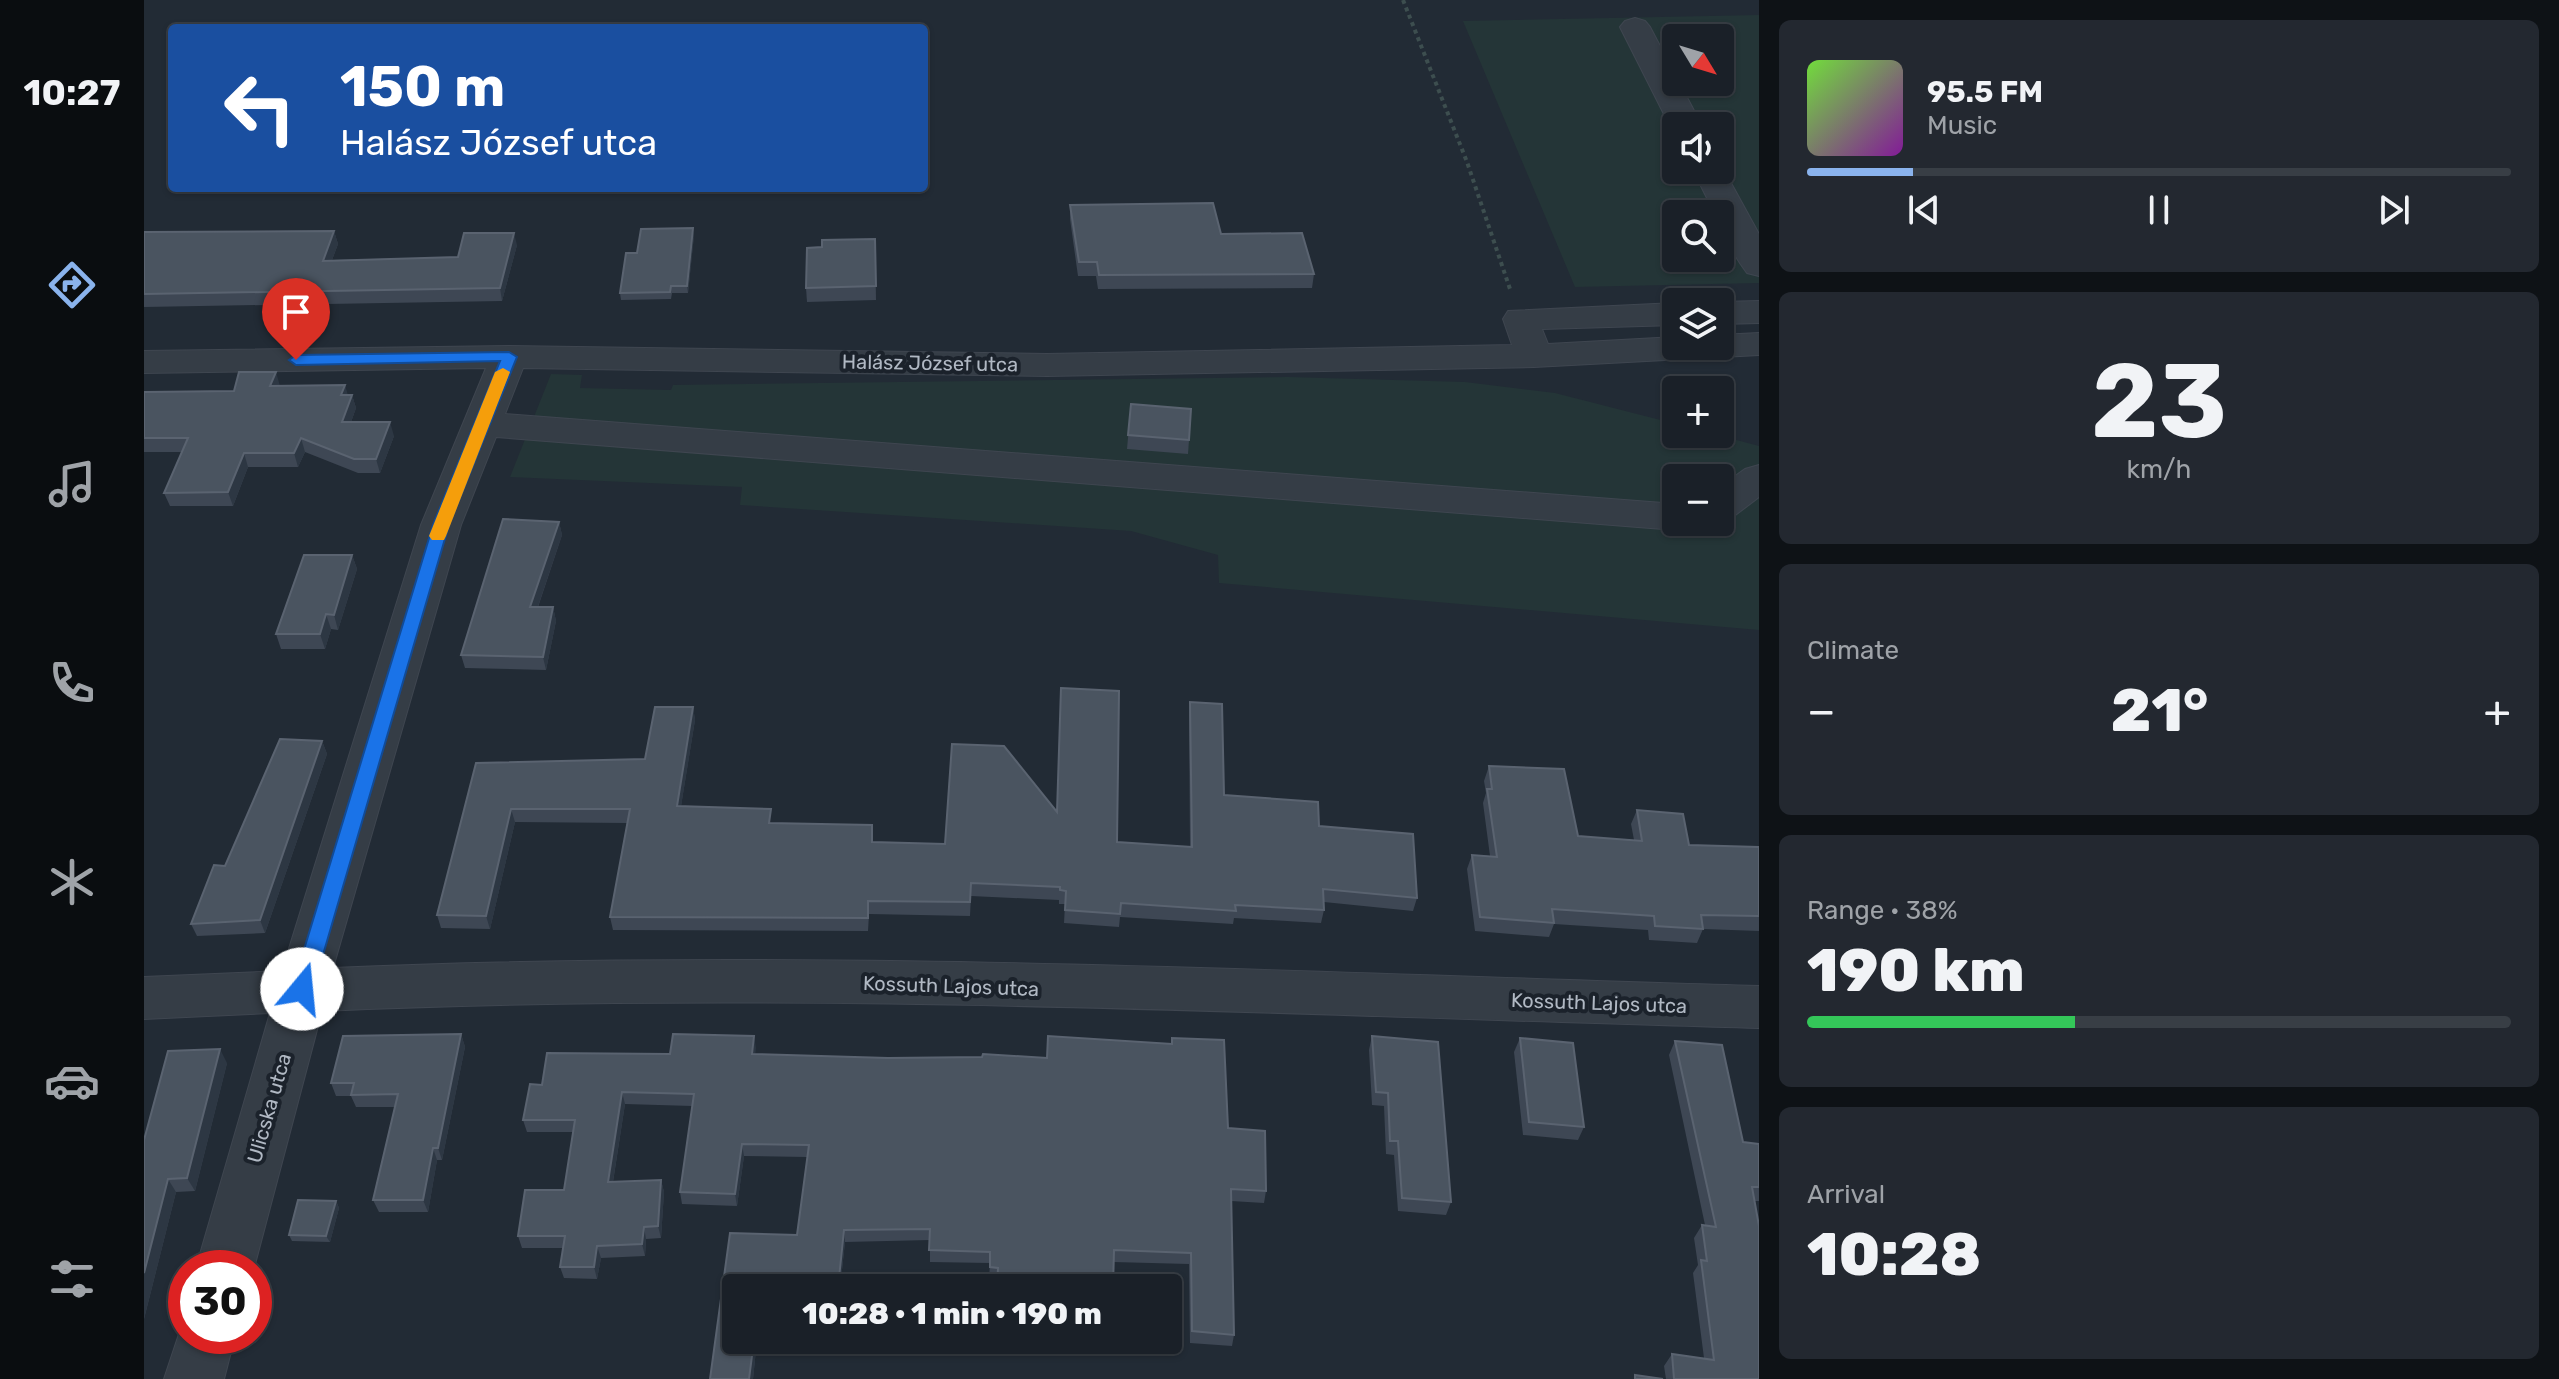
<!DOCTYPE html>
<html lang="en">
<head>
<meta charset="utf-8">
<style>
  body { margin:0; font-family:Rubik,sans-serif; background:#232830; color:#f1f3f6; height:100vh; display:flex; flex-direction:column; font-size:30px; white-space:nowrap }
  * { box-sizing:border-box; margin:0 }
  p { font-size:26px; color:#9fa3a8 }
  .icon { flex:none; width:44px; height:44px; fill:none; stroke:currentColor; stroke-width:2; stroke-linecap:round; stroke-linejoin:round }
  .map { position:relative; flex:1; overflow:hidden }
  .panel { display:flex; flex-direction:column; gap:20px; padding:20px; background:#0e1216; width:800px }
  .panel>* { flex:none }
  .guide { position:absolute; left:24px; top:24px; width:760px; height:168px; border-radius:8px; box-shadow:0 2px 6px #0004,0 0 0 2px #383e45; background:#1a4fa0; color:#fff; overflow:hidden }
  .needle { width:52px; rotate:128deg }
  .controls { position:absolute; left:1518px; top:24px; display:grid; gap:16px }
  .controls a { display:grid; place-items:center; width:72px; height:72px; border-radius:8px; background:#1a2028; box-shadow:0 2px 6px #0004,0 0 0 2px #383e45; font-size:40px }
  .speed { position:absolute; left:24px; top:1250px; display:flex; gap:16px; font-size:40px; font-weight:700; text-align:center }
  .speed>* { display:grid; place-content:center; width:104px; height:104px; border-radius:50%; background:#1a2028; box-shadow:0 2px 6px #0004,0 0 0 2px #383e45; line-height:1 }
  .speed .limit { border:12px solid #d22; background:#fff; color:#111 }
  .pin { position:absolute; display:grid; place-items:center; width:68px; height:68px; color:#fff; margin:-82px -34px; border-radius:50% 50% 50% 0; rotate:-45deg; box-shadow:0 0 8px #0007 }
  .pin .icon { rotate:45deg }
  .me { position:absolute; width:88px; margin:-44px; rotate:17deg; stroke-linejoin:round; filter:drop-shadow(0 0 6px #0008) }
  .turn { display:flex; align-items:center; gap:28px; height:168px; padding:0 40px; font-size:36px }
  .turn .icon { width:104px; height:104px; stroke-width:2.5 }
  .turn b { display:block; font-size:56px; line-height:68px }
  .big { font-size:60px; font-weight:800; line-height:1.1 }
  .panel .widget { flex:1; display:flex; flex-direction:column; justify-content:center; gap:12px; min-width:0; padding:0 28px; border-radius:12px; background:#232830 }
  .panel .dial { align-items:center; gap:0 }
  .dial b { font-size:104px; line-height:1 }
  .song { display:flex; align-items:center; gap:24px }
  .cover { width:96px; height:96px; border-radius:12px; background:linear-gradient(135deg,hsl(100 70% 55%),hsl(290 70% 35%)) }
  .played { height:8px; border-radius:4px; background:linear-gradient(90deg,#8ab3ed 15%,#383e45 15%) }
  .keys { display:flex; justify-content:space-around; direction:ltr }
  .heat { display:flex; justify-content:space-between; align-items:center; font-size:44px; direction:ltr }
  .charge { height:12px; border-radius:6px; background:linear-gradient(90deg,#34c759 38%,#383e45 0) }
  .trip { position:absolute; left:578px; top:1274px; width:460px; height:80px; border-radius:8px; background:#1a2028; box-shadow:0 2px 6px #0004,0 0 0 2px #383e45; font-weight:800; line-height:80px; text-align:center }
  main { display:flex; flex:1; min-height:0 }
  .tab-bar { display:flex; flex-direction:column; width:144px; justify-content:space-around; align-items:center; background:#0a0d10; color:#9fa3a8 }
  .tab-bar .icon { width:56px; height:56px }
  .tab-bar .active { color:#8ab3ed }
  .tab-bar b { font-size:36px; color:#f1f3f6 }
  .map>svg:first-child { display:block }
  .green { fill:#243537; fill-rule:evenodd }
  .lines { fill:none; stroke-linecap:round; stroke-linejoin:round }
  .minor-casing { stroke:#3f4650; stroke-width:2 }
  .path { stroke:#3d4e4f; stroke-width:4; stroke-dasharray:4 4; stroke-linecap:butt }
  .minor { fill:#353d46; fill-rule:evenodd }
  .wall { fill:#3e4754 }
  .shaded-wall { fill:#2d3743 }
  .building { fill:#4a5460; stroke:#5a6370; stroke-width:2 }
  .route { fill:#1a73e8; stroke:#114b97; stroke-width:2 }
  .slow { fill:#f59e0b }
  .labels { text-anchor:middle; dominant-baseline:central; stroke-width:8; stroke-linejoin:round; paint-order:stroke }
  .street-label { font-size:20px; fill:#b0b8c3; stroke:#1b222b }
</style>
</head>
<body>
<main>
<nav class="tab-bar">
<b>10:27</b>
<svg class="icon active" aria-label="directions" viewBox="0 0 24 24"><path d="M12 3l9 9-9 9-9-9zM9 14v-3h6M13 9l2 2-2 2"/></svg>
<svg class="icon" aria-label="music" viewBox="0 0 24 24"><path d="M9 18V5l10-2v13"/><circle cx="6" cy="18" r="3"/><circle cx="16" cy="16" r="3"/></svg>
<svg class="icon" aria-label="phone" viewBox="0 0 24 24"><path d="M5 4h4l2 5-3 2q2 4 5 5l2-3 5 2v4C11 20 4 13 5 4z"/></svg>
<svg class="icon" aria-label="climate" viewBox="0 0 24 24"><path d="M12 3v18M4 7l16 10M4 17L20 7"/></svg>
<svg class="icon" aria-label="car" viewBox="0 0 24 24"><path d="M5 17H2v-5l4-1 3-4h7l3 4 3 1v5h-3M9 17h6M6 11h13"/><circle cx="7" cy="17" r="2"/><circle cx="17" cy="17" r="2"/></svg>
<svg class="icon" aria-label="filters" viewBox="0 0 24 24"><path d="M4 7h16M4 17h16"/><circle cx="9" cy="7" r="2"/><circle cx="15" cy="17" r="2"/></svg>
</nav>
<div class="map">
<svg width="1615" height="1379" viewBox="0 0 1615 1379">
  <rect width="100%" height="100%" fill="#222b35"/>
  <g class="green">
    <path d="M1615,15V283L1431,287L1319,21ZM1532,38H1576V82H1532ZM1532,126H1576V170H1532ZM1532,214H1576V258H1532Z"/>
    <path d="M407,374L438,375L436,388L527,390L529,385L1144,377L1321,382L1411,393L1532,424V434H1570L1615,446V630L1075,583L1074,555L987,531L596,505L598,487L366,477ZM1532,478H1576V522H1532Z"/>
  </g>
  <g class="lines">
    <g class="minor-casing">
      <g id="minor">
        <path d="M1491,18L1501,21L1506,27L1558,126H1532V133L1526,126L1476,27L1481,21Z"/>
        <path d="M1576,163L1615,234V276L1603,273C1592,258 1576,233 1576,214H1571L1549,170H1576Z"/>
        <path d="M1615,301V323L1576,324V302Z"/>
        <path d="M1532,303V325L1398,329L1404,344L1532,337V346H1576V335L1615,333V355L1390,367L903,376L379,368L361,414L1532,504V522H1549L1532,530L352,437L317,525L189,968C664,947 1141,972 1615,986V1028C1137,1015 656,989 178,1011L110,1268H52L126,1013L0,1019V977L138,971L277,525L342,368L0,373V351L365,346L903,354L1368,345L1359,319L1364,311Z"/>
        <path d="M1615,465V497L1590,516L1576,520V487L1601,469Z"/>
        <path d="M41,1316L42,1336H91L80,1379H20Z"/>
      </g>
    </g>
    <path class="path" d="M1259,0L1323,162L1367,292"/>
    <use href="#minor" class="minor"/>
  </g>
  <g class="wall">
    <path d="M926,205L1077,234L1170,274L1168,288L954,289L952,276H934L926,219Z"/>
    <path d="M190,231L194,244L188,260L314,257L373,245L358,301L0,307V232Z"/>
    <path d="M550,235L544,293H528L527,299L477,300L476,293L493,253Z"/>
    <path d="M731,239L732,300L663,302L662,288L678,247Z"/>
    <path d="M201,385L203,395H208L212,408L207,422L250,436L236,473H214L161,452L154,467H104L89,506H26L20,493L38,452H0V392L90,391L136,386Z"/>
    <path d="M987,404L1045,440L1044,454L983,449Z"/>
    <path d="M415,522L418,535L394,607H409L412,621L402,670L321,668L317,655Z"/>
    <path d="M208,555L213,569L194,630L187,629L181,649H137L132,634Z"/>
    <path d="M1046,702L1080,795L1175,826L1273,898L1269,911L1180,902V910L1177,923L1090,918L1089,924L976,917L975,927L920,923L921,904H915V900L827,896L826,916L725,914L724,931L469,930L466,917L483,823L371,822L346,929L297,928L293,915L332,763L501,759L549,707L551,720L537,806L729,842L801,844L912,812L973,842L1046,847L1045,715Z"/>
    <path d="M178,741L183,754L121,933L53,936L47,924L81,866Z"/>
    <path d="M1345,766L1434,836L1490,840L1487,824L1493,810L1545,845L1615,847V931L1559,929L1553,943L1505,940L1504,930L1410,924L1405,937L1331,931L1323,869L1328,855L1346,856L1339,803L1342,793L1340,781Z"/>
    <path d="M317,1034L321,1047L298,1160H293L284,1212H235L229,1200L251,1107H212L207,1096H192L187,1083Z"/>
    <path d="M529,1034L610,1036L611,1054L744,1058L838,1057L839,1054L903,1058L904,1036L1027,1044L1028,1038L1080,1040L1084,1128L1121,1131L1122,1191L1120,1203L1087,1201L1090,1335L1088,1346L1046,1343L1045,1264L969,1262V1288H853L854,1279H845L846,1263L786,1262V1240L701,1242L696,1288H592V1340H613L609,1379H566L586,1233L653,1235L663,1157L600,1156L593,1206L538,1204L536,1192L548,1106L481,1104L469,1182L517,1180L520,1192L517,1238L502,1239L501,1256L457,1258L453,1279L420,1278L416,1267L420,1248H378L374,1236L381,1190H420L429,1132H383L379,1120L386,1084L398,1085L403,1053L526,1054Z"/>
    <path d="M1228,1036L1307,1202L1302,1215L1254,1211L1250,1155L1242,1154L1240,1106L1228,1105L1225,1050Z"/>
    <path d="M1376,1038L1440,1127L1434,1140L1379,1135L1370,1052Z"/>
    <path d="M1531,1041L1599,1142L1615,1144V1201H1611L1615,1379H1522L1520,1366L1528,1354L1560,1358L1549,1273L1554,1265L1550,1238L1558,1225H1561L1525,1055Z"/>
    <path d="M83,1063L51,1191L32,1192L0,1319V1140Z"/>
    <path d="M192,1201L195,1208L186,1242L148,1241L145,1235Z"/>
  </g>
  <g class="shaded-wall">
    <path d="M549,228L550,235L544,293L543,286Z"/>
    <path d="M190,231L194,244L183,273L179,261Z"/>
    <path d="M370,233L373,245L358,301L356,288Z"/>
    <path d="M132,372L136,386H126Z"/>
    <path d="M201,385L205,399L197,395Z"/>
    <path d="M208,395L212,408L202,436L198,422Z"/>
    <path d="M246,422L250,436L236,473L232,459Z"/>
    <path d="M157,438L161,452L154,467L150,453Z"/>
    <path d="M100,453L104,467L89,506L84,492Z"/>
    <path d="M415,522L418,535L389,621L386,607Z"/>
    <path d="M208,555L213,569L194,630L190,615Z"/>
    <path d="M409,607L412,621L402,670L399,657Z"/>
    <path d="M182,614L187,629L181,649L176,634Z"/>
    <path d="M549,707L551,720L535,819L533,806Z"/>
    <path d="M178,741L183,754L121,933L116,920Z"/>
    <path d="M367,809L371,822L346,929L342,916Z"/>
    <path d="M317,1034L321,1047L298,1160L294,1148Z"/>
    <path d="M610,1036L612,1048L610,1066L608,1054Z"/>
    <path d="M76,1049L83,1063L51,1191L43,1178Z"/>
    <path d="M478,1092L481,1104L467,1194L464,1182Z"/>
    <path d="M598,1144L600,1156L593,1206L591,1194Z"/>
    <path d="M289,1148L293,1160L284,1212L279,1200Z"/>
    <path d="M24,1179L32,1192L0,1319V1273Z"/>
    <path d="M517,1180L520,1192L517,1238L514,1226Z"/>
    <path d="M192,1201L195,1208L186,1242L182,1236Z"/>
    <path d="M500,1227L502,1239L501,1256L498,1244Z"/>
    <path d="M700,1230L701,1242L696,1288H694Z"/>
    <path d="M453,1246L457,1258L453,1279L450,1267Z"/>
    <path d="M610,1340H613L609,1379H605Z"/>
  </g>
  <g class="building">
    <path d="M1069,203L1077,234L1158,233L1170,274L955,275L953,262H935L926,205Z"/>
    <path d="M549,228L543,286H527L526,292L476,293L482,253H493L497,229Z"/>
    <path d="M190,231L179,261L314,257L320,233H370L356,288L0,294V232Z"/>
    <path d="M731,239L732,286L662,288L663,248L678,247V240Z"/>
    <path d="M95,372H132L126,386L201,385L197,395H208L198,422H246L232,459H210L157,438L150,453H100L84,492L20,493L44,438H0V392L90,391Z"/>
    <path d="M987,404L1047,409L1045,440L984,435Z"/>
    <path d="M359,519L415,522L386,607H409L399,657L317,655Z"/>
    <path d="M160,555H208L190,615L182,614L176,634H132Z"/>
    <path d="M917,688L975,691L973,842L1048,847L1046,702L1078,704L1080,795L1174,802L1175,826L1269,834L1273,898L1179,889L1180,910L1091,905L1092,911L977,903L976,914L921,910L922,891L916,890V887L827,883L826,902L724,901V918L466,917L486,809H367L342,916L293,915L332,763L501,759L511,707H549L533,806L627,809L625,823L728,825V842L801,844L808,744L860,746L913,812Z"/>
    <path d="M136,739L178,741L116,920L47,924L70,865L81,866Z"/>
    <path d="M1345,766L1420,769L1434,836L1498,841L1493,810L1539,814L1545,845L1615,847V916L1557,915L1559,929L1511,926L1510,916L1408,909L1410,923L1336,917L1328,855L1353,857L1343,789H1348Z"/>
    <path d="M317,1034L294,1148H289L279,1200H229L254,1094L207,1095L210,1083H187L199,1036Z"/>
    <path d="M529,1034L610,1036L608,1054L744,1058L838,1057L839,1054L903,1058L904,1036L1028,1044V1038L1080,1040L1084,1128L1121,1131L1122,1191L1087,1189L1090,1335L1048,1331L1047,1253L970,1250L969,1288H853L854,1268L846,1267V1252L785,1250L786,1229L700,1230L694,1288H592V1340H610L605,1379H566L586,1233L653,1235L665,1145L598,1144L591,1194L536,1192L550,1094L478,1092L464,1182L517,1180L514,1226L500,1227L498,1244L453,1246L450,1267H416L421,1236H374L381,1190H420L431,1120H379L386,1084L398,1085L403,1053L526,1054Z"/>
    <path d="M1228,1036L1294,1042L1307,1202L1258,1198L1254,1141H1246L1244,1093L1232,1092Z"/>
    <path d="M1376,1038L1429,1043L1440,1127L1385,1122Z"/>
    <path d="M1531,1041L1578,1045L1599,1142L1615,1144V1187H1608L1615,1226V1379H1530L1528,1354L1570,1360L1557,1260L1563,1261L1558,1225L1572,1227Z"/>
    <path d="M76,1049L43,1178L24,1179L0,1273V1140L24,1051Z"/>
    <path d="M154,1200L192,1201L182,1236L145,1235Z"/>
    <path d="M1491,1375L1519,1379H1491Z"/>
  </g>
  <path class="route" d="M365,352L373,357L305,525L169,989L158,998L148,989L289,525L356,361L152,365L145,360L152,355Z"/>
  <path class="slow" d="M359,368L366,372L302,536L300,540H288L285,536L351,372Z"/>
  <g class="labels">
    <g class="street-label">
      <text transform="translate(786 363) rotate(1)">Halász József utca</text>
      <text transform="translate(807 986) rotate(2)">Kossuth Lajos utca</text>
      <text transform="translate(1455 1003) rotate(2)">Kossuth Lajos utca</text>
      <text transform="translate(125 1108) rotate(-74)">Ulicska utca</text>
    </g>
  </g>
</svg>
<div class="controls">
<a><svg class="needle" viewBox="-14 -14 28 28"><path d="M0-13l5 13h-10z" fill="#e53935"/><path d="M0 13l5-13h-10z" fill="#9fa3a8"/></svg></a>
<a><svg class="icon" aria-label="sound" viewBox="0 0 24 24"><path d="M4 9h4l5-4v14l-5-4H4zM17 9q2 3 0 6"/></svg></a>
<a><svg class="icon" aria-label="search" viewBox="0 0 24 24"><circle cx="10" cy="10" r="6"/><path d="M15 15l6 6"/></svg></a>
<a><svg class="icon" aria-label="layers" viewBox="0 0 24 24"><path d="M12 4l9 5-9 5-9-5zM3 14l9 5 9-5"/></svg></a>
<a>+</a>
<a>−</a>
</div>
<div class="speed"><div class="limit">30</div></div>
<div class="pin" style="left:152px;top:360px;background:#d93025"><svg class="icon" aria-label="arrive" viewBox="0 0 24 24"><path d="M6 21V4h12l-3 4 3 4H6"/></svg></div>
<svg class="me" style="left:158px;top:989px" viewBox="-20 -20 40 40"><circle r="19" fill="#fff"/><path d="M0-13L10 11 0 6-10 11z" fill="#1a73e8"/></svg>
<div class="trip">10:28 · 1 min · 190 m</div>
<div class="guide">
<div class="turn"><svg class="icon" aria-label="left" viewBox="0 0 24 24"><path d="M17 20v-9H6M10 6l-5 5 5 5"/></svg><div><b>150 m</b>Halász József utca</div></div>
</div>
</div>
<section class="panel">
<div class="widget">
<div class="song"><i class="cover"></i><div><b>95.5 FM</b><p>Music</p></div></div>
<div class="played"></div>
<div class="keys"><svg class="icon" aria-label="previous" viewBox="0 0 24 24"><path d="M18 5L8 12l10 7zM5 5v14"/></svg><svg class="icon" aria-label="pause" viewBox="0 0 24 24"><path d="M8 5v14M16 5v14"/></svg><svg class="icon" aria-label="next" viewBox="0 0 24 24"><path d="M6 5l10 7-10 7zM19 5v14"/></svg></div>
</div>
<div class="widget dial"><b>23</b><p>km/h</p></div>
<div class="widget"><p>Climate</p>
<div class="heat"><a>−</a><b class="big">21°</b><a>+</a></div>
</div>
<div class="widget"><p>Range · 38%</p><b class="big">190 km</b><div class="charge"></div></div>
<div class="widget"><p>Arrival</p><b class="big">10:28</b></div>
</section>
</main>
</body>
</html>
